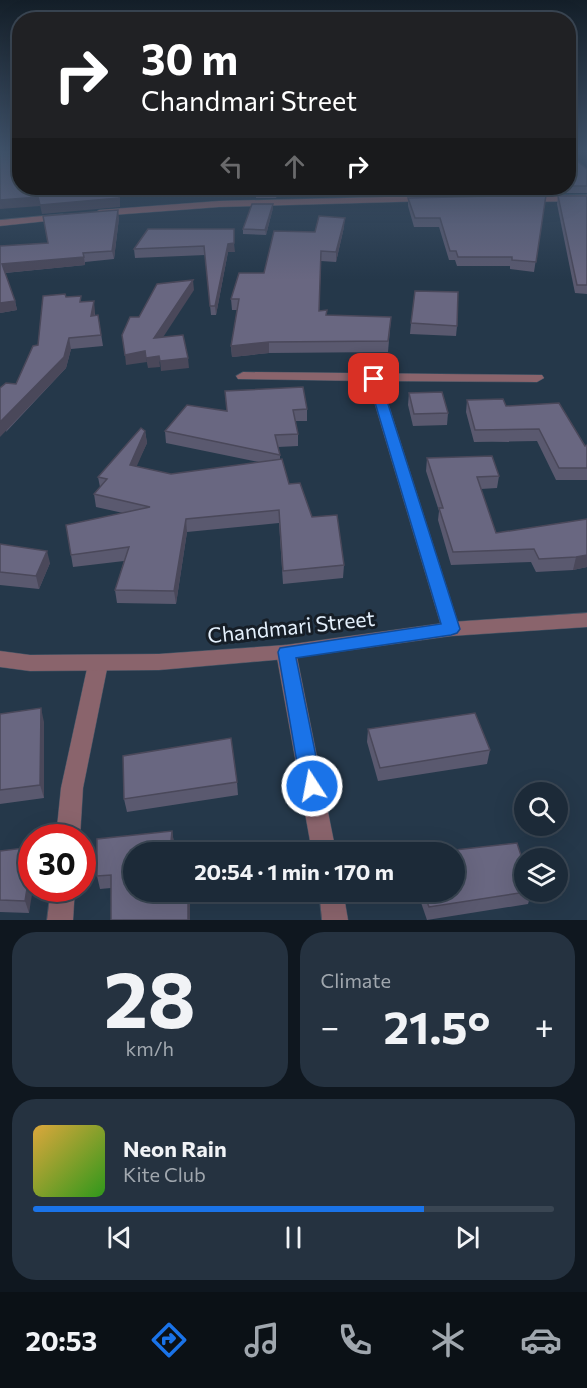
<!DOCTYPE html>
<html lang="en">
<head>
<meta charset="utf-8">
<style>
  body { margin:0; font-family:Commissioner,sans-serif; background:#253240; color:#f1f3f6; height:100vh; display:flex; flex-direction:column; font-size:22px; white-space:nowrap }
  * { box-sizing:border-box; margin:0 }
  p { font-size:20px; color:#a0a7ae }
  .icon { flex:none; width:33px; height:33px; fill:none; stroke:currentColor; stroke-width:2; stroke-linecap:round; stroke-linejoin:round }
  .map { position:relative; height:920px; overflow:hidden }
  .sheet { display:flex; flex-direction:column; gap:12px; padding:12px; background:#0f171f; flex:1 }
  .sheet>* { flex:none }
  .guide { position:absolute; left:12px; top:12px; width:564px; height:183px; border-radius:24px; box-shadow:0 6px 24px #0002,0 0 0 2px #3a4653; background:#202124; color:#fff; overflow:hidden }
  .buttons { position:absolute; left:514px; top:782px; display:grid; gap:12px }
  .buttons a { display:grid; place-items:center; width:54px; height:54px; border-radius:50%; background:#1c2a38; box-shadow:0 6px 24px #0002,0 0 0 2px #3a4653; font-size:30px }
  .speed { position:absolute; left:18px; top:824px; display:flex; gap:12px; font-size:30px; font-weight:700; text-align:center }
  .speed>* { display:grid; place-content:center; width:78px; height:78px; border-radius:50%; background:#1c2a38; box-shadow:0 6px 24px #0002,0 0 0 2px #3a4653; line-height:1 }
  .speed .limit { border:9px solid #d22; background:#fff; color:#111 }
  .pin { position:absolute; display:grid; place-items:center; width:51px; height:51px; color:#fff; margin:-26px; border-radius:12px; box-shadow:0 3px 9px #0006 }
  .me { position:absolute; width:66px; margin:-33px; rotate:349deg; stroke-linejoin:round; filter:drop-shadow(0 0 4px #0008) }
  .turn { display:flex; align-items:center; gap:21px; height:126px; padding:0 30px; font-size:27px }
  .turn .icon { width:78px; height:78px; stroke-width:2.5 }
  .turn b { display:block; font-size:42px; line-height:51px }
  .lanes { display:flex; align-items:center; height:57px; padding:0 30px; background:#0003; justify-content:center; gap:30px; direction:ltr }
  .lanes .off { opacity:.35 }
  .big { font-size:45px; font-weight:700; line-height:1.1 }
  .sheet .card { flex:1; display:flex; flex-direction:column; justify-content:center; gap:9px; min-width:0; padding:0 21px; border-radius:24px; background:#253240 }
  .sheet .dial { align-items:center; gap:0 }
  .dial b { font-size:78px; line-height:1 }
  .song { display:flex; align-items:center; gap:18px }
  .cover { width:72px; height:72px; border-radius:9px; background:linear-gradient(135deg,hsl(40 70% 55%),hsl(110 70% 35%)) }
  .played { height:6px; border-radius:3px; background:linear-gradient(90deg,#1a73e8 75%,#3a4653 75%) }
  .keys { display:flex; justify-content:space-around; direction:ltr }
  .heat { display:flex; justify-content:space-between; align-items:center; font-size:33px; direction:ltr }
  .sheet .tiles { flex:1; display:grid; gap:12px; grid-template-columns:1fr 1fr }
  .card:last-child { grid-column:span 2 }
  .trip { position:absolute; left:123px; top:842px; width:342px; height:60px; border-radius:30px; background:#1c2a38; box-shadow:0 6px 24px #0002,0 0 0 2px #3a4653; font-weight:700; line-height:60px; text-align:center }
  .menu { display:flex; height:96px; justify-content:space-around; align-items:center; background:#0b1116; color:#a0a7ae }
  .menu .icon { width:42px; height:42px }
  .menu .current { color:#1a73e8 }
  .menu b { font-size:27px; color:#f1f3f6 }
  .map>svg:first-child { display:block }
  .lines { fill:none; stroke-linecap:round; stroke-linejoin:round }
  .minor-casing { stroke:#456; stroke-width:1 }
  .tertiary-casing { stroke:#456; stroke-width:1 }
  .minor { fill:#8a646c; fill-rule:evenodd }
  .tertiary { fill:#8a646c; fill-rule:evenodd }
  .wall { fill:#5a596f }
  .shaded-wall { fill:#4a485a }
  .building { fill:#696781; stroke:#4a485a; stroke-width:1.5 }
  .route { fill:#1a73e8; stroke:#114b97; stroke-width:1.5 }
  .labels { text-anchor:middle; dominant-baseline:central; stroke-width:6; stroke-linejoin:round; paint-order:stroke }
  .near-street-label { font-size:21px; fill:#e4f0fc; stroke:#161e27 }
</style>
</head>
<body>
<div class="map">
<svg width="587" height="920" viewBox="0 0 587 920">
  <rect width="100%" height="100%" fill="#25384a"/>
  <g class="lines">
    <g class="minor-casing">
      <g id="minor">
        <path d="M587,195V201L527,202L522,199L527,196Z"/>
        <path d="M428,196L433,199L431,201L219,207L99,216L94,213L99,210L219,201Z"/>
        <path d="M63,214L68,217L66,219L0,226V220Z"/>
        <path d="M243,372L542,375L544,378L537,382L381,381L460,629L458,634L451,636L444,634L442,629L368,381L238,379L236,376Z"/>
        <path d="M286,645L293,647L296,652L336,852H312L276,652L279,647Z"/>
        <path d="M98,656L105,659L108,664L83,788L80,837H56L61,788L88,664L91,659Z"/>
        <path d="M51,888H75L73,920H47Z"/>
        <path d="M319,891H343L348,920H322Z"/>
      </g>
    </g>
    <g class="tertiary-casing">
      <path id="tertiary" d="M587,613V627L451,636L286,659L159,670L30,671L0,667V651L30,655L159,654L286,645L451,622Z"/>
    </g>
    <use href="#minor" class="minor"/>
    <use href="#tertiary" class="tertiary"/>
  </g>
  <g class="wall">
    <path d="M568,153L587,169V193H555L554,188H568Z"/>
    <path d="M130,188H221L131,191Z"/>
    <path d="M279,188L276,198H256V191Z"/>
    <path d="M296,188H364V189Z"/>
    <path d="M404,188H547L546,193L406,196Z"/>
    <path d="M546,195L534,272L510,269V266H457L455,260H449L439,227H414L408,206V198Z"/>
    <path d="M558,196H587V294L575,293L557,204Z"/>
    <path d="M273,204V208L266,235L243,234V229Z"/>
    <path d="M119,218L114,259L85,262V265L5,273L15,301L17,310L0,313V246L48,243Z"/>
    <path d="M344,227L336,262L321,261L319,311L327,315L391,317L388,352L269,353L232,357L231,346L237,310H232L231,299L315,232Z"/>
    <path d="M148,229L235,252H228L216,315H211L205,255L135,258L134,249Z"/>
    <path d="M66,297L82,302L95,312V316L98,315L103,346L71,349L66,368L6,432L16,384Z"/>
    <path d="M411,323L457,326L456,336L410,334Z"/>
    <path d="M225,391L307,409V421H295L298,434V446L278,447L280,455V460L289,484L344,565L343,578L283,584L279,523L187,532L176,604L117,603L115,590L124,561L73,567L66,525L123,513L96,507L94,494L100,487L98,477L145,431L147,443L136,466L171,474L259,462L166,443L165,431L227,411Z"/>
    <path d="M409,393L448,413L447,425L413,426L408,405Z"/>
    <path d="M467,400L506,406L585,446L587,445V480H556L537,441L474,442L466,412Z"/>
    <path d="M427,458L499,476L497,488L481,489L496,533L587,519V567L573,570L536,572L531,562L451,565L438,520L439,511L426,471Z"/>
    <path d="M0,544L50,563L39,589L0,585Z"/>
    <path d="M0,714L44,722V798L0,804Z"/>
    <path d="M368,729L490,750L487,764L378,781L367,742Z"/>
    <path d="M237,782L238,795L127,812L124,799Z"/>
    <path d="M172,831L174,843L173,852H134V891H189L190,920H111V888L100,889L97,876V839Z"/>
    <path d="M32,847L29,913L0,912V851Z"/>
    <path d="M417,891H532L528,904L427,920Z"/>
  </g>
  <g class="shaded-wall">
    <path d="M120,188V207L42,214L40,205Z"/>
    <path d="M276,188H279L276,198Z"/>
    <path d="M38,197L40,206L0,209V200Z"/>
    <path d="M273,204V208L266,235L265,230Z"/>
    <path d="M118,210L119,218L114,259L112,251Z"/>
    <path d="M345,218L344,227L336,262V252Z"/>
    <path d="M234,243L235,252H228L216,315L215,306L228,244Z"/>
    <path d="M84,257L85,265L4,273L2,264Z"/>
    <path d="M193,280L194,290L156,348L154,338Z"/>
    <path d="M15,301L17,310L0,313V303Z"/>
    <path d="M94,301L95,312L92,327L91,316Z"/>
    <path d="M69,338L71,349L66,368L0,437V422Z"/>
    <path d="M269,342V353L232,357L231,346Z"/>
    <path d="M145,351L147,362L126,365L125,355Z"/>
    <path d="M159,356L160,367L148,368L146,358Z"/>
    <path d="M188,358L189,368L161,371L160,361Z"/>
    <path d="M145,431L147,443L132,477L130,465Z"/>
    <path d="M186,519L187,532L176,604L174,591Z"/>
    <path d="M47,551L50,563L39,589L36,576Z"/>
    <path d="M587,555V567L573,570L576,557Z"/>
    <path d="M41,708L44,722V798L40,785Z"/>
    <path d="M172,831L174,843L173,852H170Z"/>
    <path d="M32,857V888H33L29,913L25,901Z"/>
    <path d="M188,891H189L190,893V920H188Z"/>
  </g>
  <g class="building">
    <path d="M0,151H20V188H119V198L40,205L38,197L0,200Z"/>
    <path d="M568,153L587,169V186H568Z"/>
    <path d="M257,188H276V190L256,191Z"/>
    <path d="M546,195L536,262L512,260V257H458L456,251H450L440,218H415L408,198Z"/>
    <path d="M558,196H587V285H577Z"/>
    <path d="M252,204H273L265,230L243,229Z"/>
    <path d="M118,210L112,251L83,253L84,257L2,264L15,301L0,303V246L48,243L43,216Z"/>
    <path d="M319,216L345,218L336,252L321,251L319,311L327,310L326,315L391,317L388,341L269,342L231,346L239,299H231L239,273H264L274,231L315,232Z"/>
    <path d="M148,229H234V243L228,244L215,306H210L204,246L134,249Z"/>
    <path d="M193,280L154,338L183,335L188,358L160,361L159,356L146,358L145,351L125,355L122,335L130,317H139L157,284Z"/>
    <path d="M415,291L458,292L457,326L411,323Z"/>
    <path d="M65,294L66,297L81,296L80,302L94,301L91,316L98,315L101,335L69,338L64,357L0,422V388L6,383L16,384L33,346L38,345L43,296Z"/>
    <path d="M303,387L307,409L293,410L298,434L275,435L280,455L165,431L187,405L227,411L225,391Z"/>
    <path d="M442,392L448,413L414,414L409,393Z"/>
    <path d="M503,399L506,406L559,403L585,446L587,445V468H559L539,429L475,430L467,400Z"/>
    <path d="M141,428L145,431L130,465L171,474L282,459L289,484L300,483L312,517L337,515L344,565L283,571L279,510L186,519L174,591L115,590L129,547L71,555L66,525L150,507L94,494L107,479L98,477Z"/>
    <path d="M492,456L499,476L477,477L496,533L587,519V555L576,557L539,559L534,549L453,552L439,508H443L427,458Z"/>
    <path d="M0,544L47,551L36,576L0,572Z"/>
    <path d="M41,708L40,785L0,790V714Z"/>
    <path d="M475,713L490,750L380,768L368,729Z"/>
    <path d="M231,738L237,782L124,799L123,756Z"/>
    <path d="M172,831L170,852H134V891H188V920H111V875L97,876V839Z"/>
    <path d="M517,843L525,868V891H532L429,907L423,891H454V852H437Z"/>
    <path d="M32,847V857L25,901L0,900V851Z"/>
  </g>
  <linearGradient id="sky" x2="0" y2="1"><stop stop-color="#141f29"/><stop offset="0.54" stop-color="#40536b"/><stop offset="1" stop-color="#40536b" stop-opacity="0"/></linearGradient>
  <rect width="587" height="280" fill="url(#sky)"/>
  <path class="route" d="M374,375L380,379L460,629L457,633L451,635L296,658L322,786L319,792L312,794L304,792L301,786L278,652L280,648L441,624L368,379Z"/>
  <g class="labels">
    <g class="near-street-label">
      <text transform="translate(291 626) rotate(-6)">Chandmari Street</text>
    </g>
  </g>
</svg>
<div class="buttons">
<a><svg class="icon" aria-label="search" viewBox="0 0 24 24"><circle cx="10" cy="10" r="6"/><path d="M15 15l6 6"/></svg></a>
<a><svg class="icon" aria-label="layers" viewBox="0 0 24 24"><path d="M12 4l9 5-9 5-9-5zM3 14l9 5 9-5"/></svg></a>
</div>
<div class="speed"><div class="limit">30</div></div>
<div class="pin" style="left:374px;top:379px;background:#d93025"><svg class="icon" aria-label="arrive" viewBox="0 0 24 24"><path d="M6 21V4h12l-3 4 3 4H6"/></svg></div>
<svg class="me" style="left:312px;top:786px" viewBox="-20 -20 40 40"><circle r="17" fill="#1a73e8" stroke="#fff" stroke-width="3"/><path d="M0-11L8 9 0 5-8 9z" fill="#fff"/></svg>
<div class="trip">20:54 · 1 min · 170 m</div>
<div class="guide">
<div class="turn"><svg class="icon" aria-label="right" viewBox="0 0 24 24"><path d="M7 20v-9h11M14 6l5 5-5 5"/></svg><div><b>30 m</b>Chandmari Street</div></div>
<div class="lanes"><svg class="icon off" aria-label="left" viewBox="0 0 24 24"><path d="M17 20v-9H6M10 6l-5 5 5 5"/></svg><svg class="icon off" aria-label="ahead" viewBox="0 0 24 24"><path d="M12 20V5M6 11l6-6 6 6"/></svg><svg class="icon" aria-label="right" viewBox="0 0 24 24"><path d="M7 20v-9h11M14 6l5 5-5 5"/></svg></div>
</div>
</div>
<section class="sheet">
<div class="tiles">
<div class="card dial"><b>28</b><p>km/h</p></div>
<div class="card"><p>Climate</p>
<div class="heat"><a>−</a><b class="big">21.5°</b><a>+</a></div>
</div>
<div class="card">
<div class="song"><i class="cover"></i><div><b>Neon Rain</b><p>Kite Club</p></div></div>
<div class="played"></div>
<div class="keys"><svg class="icon" aria-label="previous" viewBox="0 0 24 24"><path d="M18 5L8 12l10 7zM5 5v14"/></svg><svg class="icon" aria-label="pause" viewBox="0 0 24 24"><path d="M8 5v14M16 5v14"/></svg><svg class="icon" aria-label="next" viewBox="0 0 24 24"><path d="M6 5l10 7-10 7zM19 5v14"/></svg></div>
</div>
</div>
</section>
<nav class="menu">
<b>20:53</b>
<svg class="icon current" aria-label="directions" viewBox="0 0 24 24"><path d="M12 3l9 9-9 9-9-9zM9 14v-3h6M13 9l2 2-2 2"/></svg>
<svg class="icon" aria-label="music" viewBox="0 0 24 24"><path d="M9 18V5l10-2v13"/><circle cx="6" cy="18" r="3"/><circle cx="16" cy="16" r="3"/></svg>
<svg class="icon" aria-label="phone" viewBox="0 0 24 24"><path d="M5 4h4l2 5-3 2q2 4 5 5l2-3 5 2v4C11 20 4 13 5 4z"/></svg>
<svg class="icon" aria-label="climate" viewBox="0 0 24 24"><path d="M12 3v18M4 7l16 10M4 17L20 7"/></svg>
<svg class="icon" aria-label="car" viewBox="0 0 24 24"><path d="M5 17H2v-5l4-1 3-4h7l3 4 3 1v5h-3M9 17h6M6 11h13"/><circle cx="7" cy="17" r="2"/><circle cx="17" cy="17" r="2"/></svg>
</nav>
</body>
</html>
